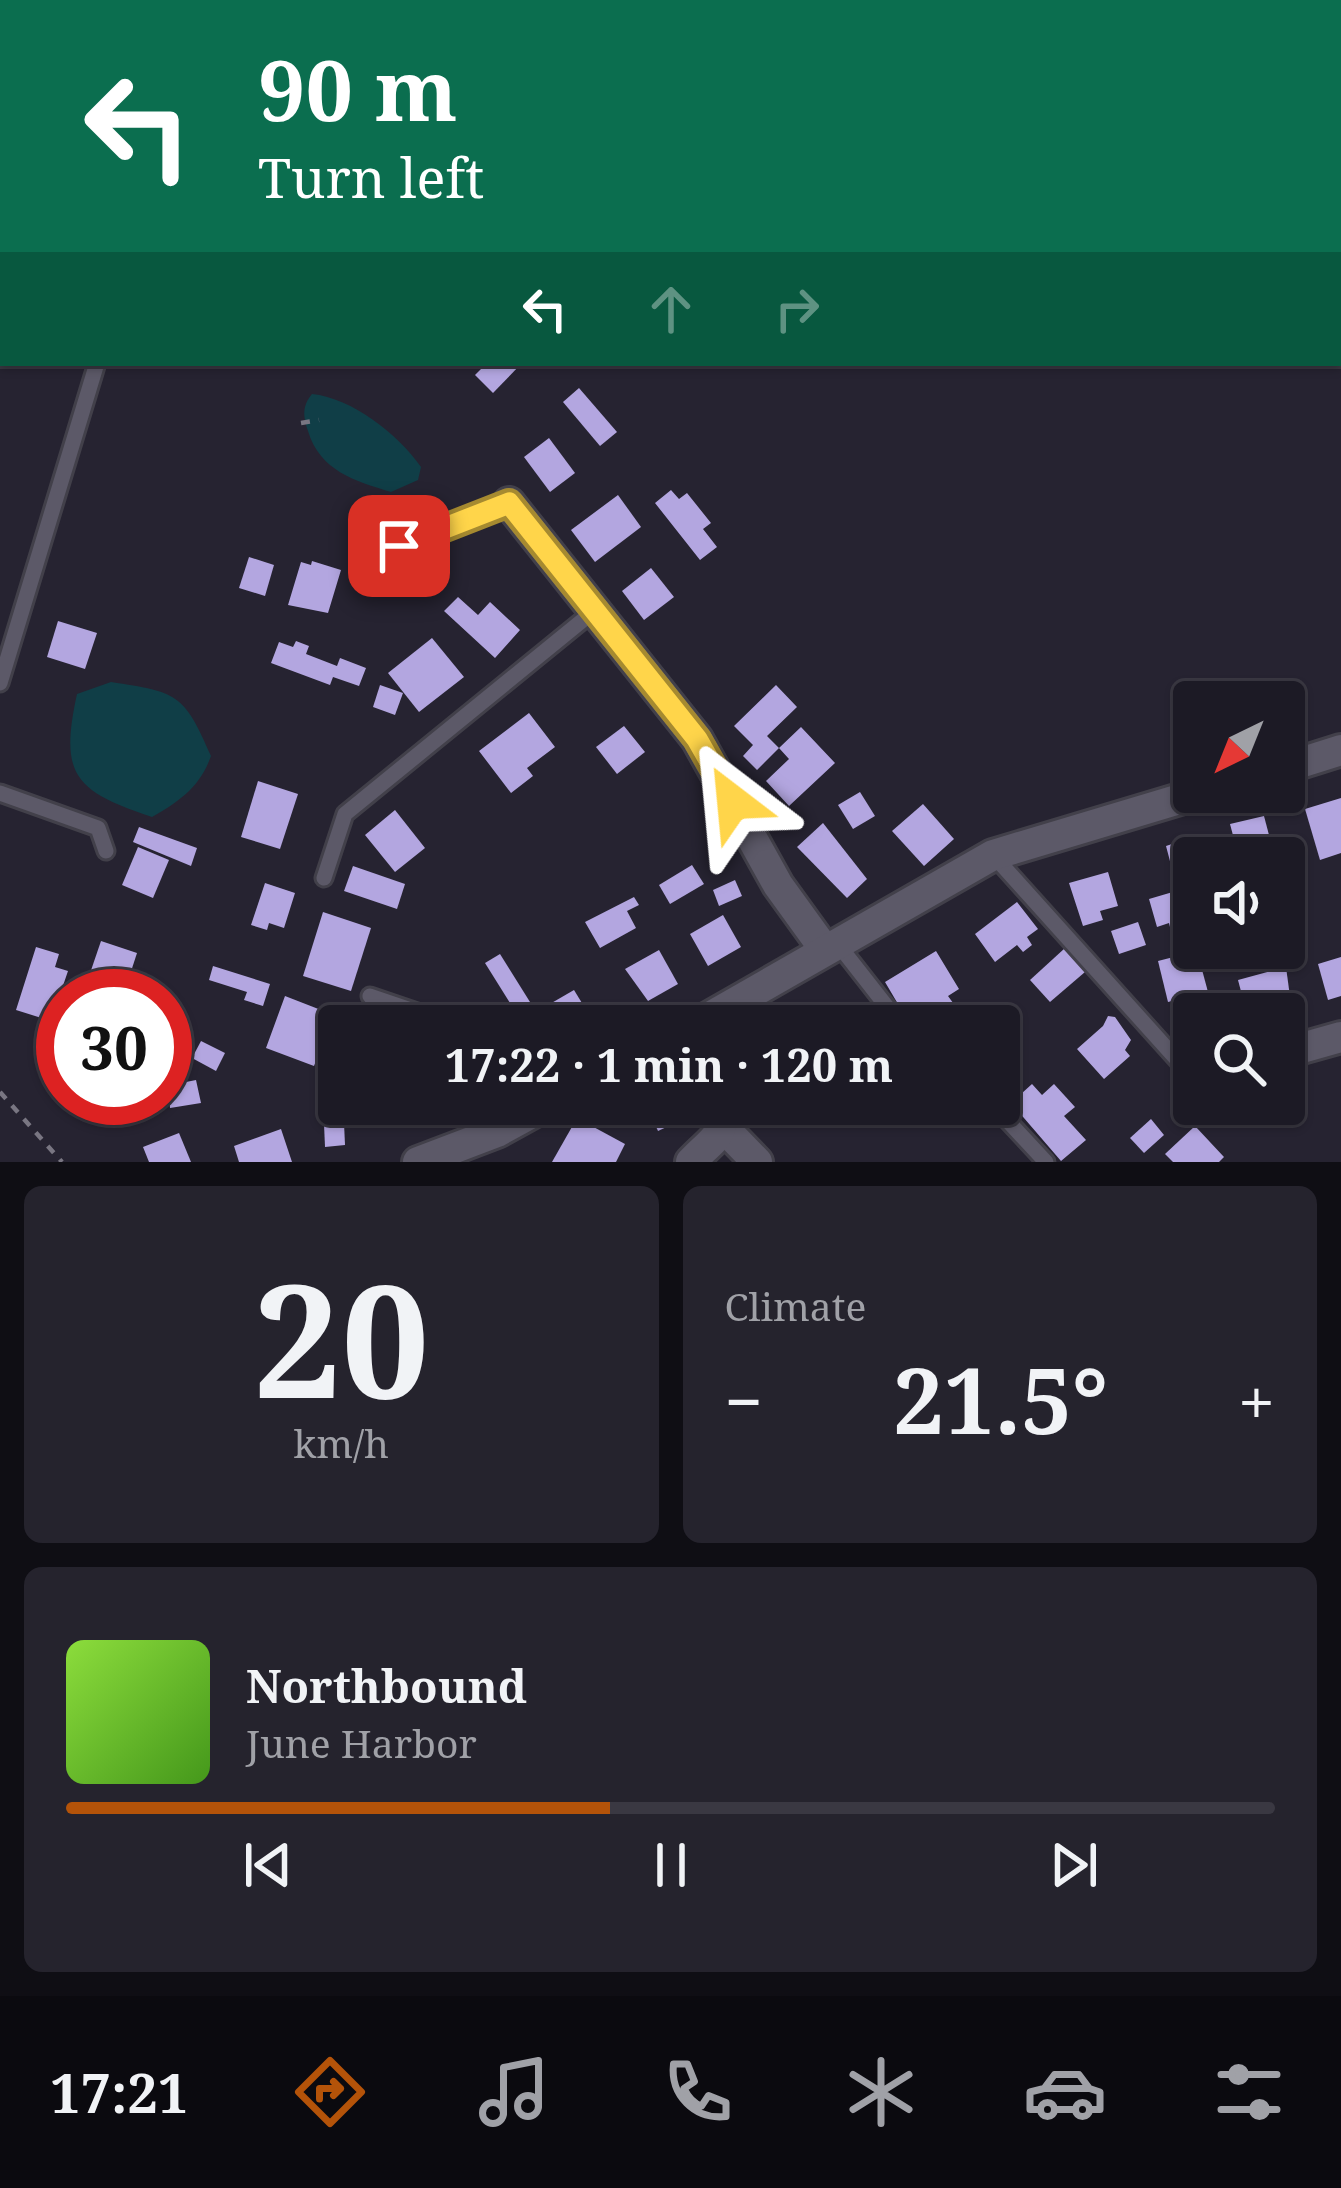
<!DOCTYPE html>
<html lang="en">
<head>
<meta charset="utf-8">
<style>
  body { margin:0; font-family:"Noto Serif",serif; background:#25232d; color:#f1f3f6; height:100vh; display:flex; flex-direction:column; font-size:45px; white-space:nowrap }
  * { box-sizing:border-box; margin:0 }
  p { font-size:39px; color:#a0a1a7 }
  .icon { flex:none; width:66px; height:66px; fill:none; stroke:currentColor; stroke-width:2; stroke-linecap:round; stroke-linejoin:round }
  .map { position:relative; height:1162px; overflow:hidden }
  .details { display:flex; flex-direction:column; gap:24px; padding:24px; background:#0f0e14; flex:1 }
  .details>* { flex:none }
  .hud { position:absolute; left:0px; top:0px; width:1341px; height:366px; box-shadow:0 3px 9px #0004,0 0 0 3px #3a3842; background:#0b6e4f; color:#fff; overflow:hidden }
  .needle { width:78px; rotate:223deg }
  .fabs { position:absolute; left:1173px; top:681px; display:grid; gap:24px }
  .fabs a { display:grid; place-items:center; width:132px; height:132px; border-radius:12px; background:#1c1a25; box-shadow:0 3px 9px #0004,0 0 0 3px #3a3842; font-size:60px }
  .speed { position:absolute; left:36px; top:969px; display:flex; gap:24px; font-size:60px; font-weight:700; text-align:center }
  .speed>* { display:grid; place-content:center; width:156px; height:156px; border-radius:50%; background:#1c1a25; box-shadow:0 3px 9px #0004,0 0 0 3px #3a3842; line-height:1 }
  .speed .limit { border:18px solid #d22; background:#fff; color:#111 }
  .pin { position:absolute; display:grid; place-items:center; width:102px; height:102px; color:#fff; margin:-51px; border-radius:24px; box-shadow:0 6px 18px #0006 }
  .me { position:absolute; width:132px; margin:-66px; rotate:331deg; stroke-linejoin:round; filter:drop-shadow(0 0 9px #0008) }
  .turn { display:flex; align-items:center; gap:42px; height:252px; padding:0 60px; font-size:54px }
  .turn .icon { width:156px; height:156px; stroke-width:2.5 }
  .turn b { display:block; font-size:84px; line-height:102px }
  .lanes { display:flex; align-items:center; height:114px; padding:0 60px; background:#0003; justify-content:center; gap:60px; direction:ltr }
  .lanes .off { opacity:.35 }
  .big { font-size:90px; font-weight:700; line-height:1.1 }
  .details .tile { flex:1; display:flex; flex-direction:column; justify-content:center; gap:18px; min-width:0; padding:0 42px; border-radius:18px; background:#25232d }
  .details .dial { align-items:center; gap:0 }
  .dial b { font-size:156px; line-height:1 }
  .song { display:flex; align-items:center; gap:36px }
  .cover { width:144px; height:144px; border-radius:18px; background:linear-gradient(135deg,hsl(90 70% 55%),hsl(100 70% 35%)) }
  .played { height:12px; border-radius:6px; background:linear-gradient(90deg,#b45309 45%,#3a3842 45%) }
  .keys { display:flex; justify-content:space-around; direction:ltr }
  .heat { display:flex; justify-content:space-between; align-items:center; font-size:66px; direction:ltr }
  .details .tiles { flex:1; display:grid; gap:24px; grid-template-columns:1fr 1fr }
  .tile:last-child { grid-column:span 2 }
  .trip { position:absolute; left:318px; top:1005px; width:702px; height:120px; border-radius:12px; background:#1c1a25; box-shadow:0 3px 9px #0004,0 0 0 3px #3a3842; font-weight:700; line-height:120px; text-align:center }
  .tabs { display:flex; height:192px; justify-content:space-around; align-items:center; background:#0b0a0f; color:#a0a1a7 }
  .tabs .icon { width:84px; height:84px }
  .tabs .current { color:#b45309 }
  .tabs b { font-size:54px; color:#f1f3f6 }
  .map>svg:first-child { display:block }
  .water { fill:#103e47 }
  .building { fill:#b3a6e0 }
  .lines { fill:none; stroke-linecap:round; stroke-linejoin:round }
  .service-casing { stroke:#42404a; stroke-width:21 }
  .minor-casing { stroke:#42404a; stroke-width:36 }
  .secondary-casing { stroke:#42404a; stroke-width:51 }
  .path { stroke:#797682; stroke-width:4.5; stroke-dasharray:9 9; stroke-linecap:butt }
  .service { stroke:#5c5968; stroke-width:15 }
  .minor { stroke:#5c5968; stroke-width:30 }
  .secondary { stroke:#5c5968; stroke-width:45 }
  .route-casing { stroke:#a68a30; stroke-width:30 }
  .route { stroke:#ffd54a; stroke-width:21 }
</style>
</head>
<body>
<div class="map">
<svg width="1341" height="1162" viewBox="0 0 1341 1162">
  <rect width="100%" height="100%" fill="#262331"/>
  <g class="water">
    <path d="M312,394C352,398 398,434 421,467L418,480L391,492C355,481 320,471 308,431C303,416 302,406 312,394Z"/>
    <path d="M111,682C177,692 184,693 211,756C200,787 180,801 152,817C75,791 59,776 77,694Z"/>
  </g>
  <g class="building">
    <path d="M487,363H522L493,393L475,375Z"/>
    <path d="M579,388L617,432L600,446L563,402Z"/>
    <path d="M549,438L575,473L550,492L524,457Z"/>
    <path d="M671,490L679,499L687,493L711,523L703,529L717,547L700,560L655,503Z"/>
    <path d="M618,495L641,527L595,562L571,530Z"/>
    <path d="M249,557L274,565L265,596L239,588Z"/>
    <path d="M312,561L341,570L328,613L288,605L301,562L311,565Z"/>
    <path d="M651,568L674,597L644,620L622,591Z"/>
    <path d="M458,597L478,615L490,602L520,630L495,658L444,611Z"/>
    <path d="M58,621L97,633L85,669L47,657Z"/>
    <path d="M432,638L464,677L419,712L388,673Z"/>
    <path d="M296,641L309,646L306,654L337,666L340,658L366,668L359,686L333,677L330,685L271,663L279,642L293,647Z"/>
    <path d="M380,685L403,693L395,715L373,707Z"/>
    <path d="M776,685L797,707L767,736L779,748L757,770L743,756L753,745L734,726Z"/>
    <path d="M529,713L555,747L527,768L533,776L511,793L479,751Z"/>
    <path d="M624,726L645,752L617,774L596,747Z"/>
    <path d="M801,727L835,763L789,806L766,781L789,759L779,748Z"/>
    <path d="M258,781L298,794L280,849L241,837Z"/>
    <path d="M860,792L875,816L853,829L838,805Z"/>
    <path d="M1341,798V853L1320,860L1305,809Z"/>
    <path d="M923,804L954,839L924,866L892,831Z"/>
    <path d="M395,810L425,848L395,872L365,835Z"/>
    <path d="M1264,816L1275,858H1239L1230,824Z"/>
    <path d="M823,823L867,879L847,898L797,847Z"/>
    <path d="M139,827L197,848L191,866L133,842Z"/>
    <path d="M1181,841L1183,847L1201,841L1206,858H1194V879L1176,884L1166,846Z"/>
    <path d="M138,847L169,860L153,898L122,885Z"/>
    <path d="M692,865L704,884L670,904L659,885Z"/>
    <path d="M353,866L405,884L397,909L344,891Z"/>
    <path d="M1108,872L1118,906L1100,911L1103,920L1083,926L1069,883Z"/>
    <path d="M735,880L742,896L719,906L713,890Z"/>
    <path d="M265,883L295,893L284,928L269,923L267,930L251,925Z"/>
    <path d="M1183,889L1194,929L1172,935L1169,923L1157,927L1149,899Z"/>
    <path d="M634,897L639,905L627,911L636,928L600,948L585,922Z"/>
    <path d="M1017,902L1038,929L1027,937L1032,945L1023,952L1017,945L995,962L975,934Z"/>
    <path d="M323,912L371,928L351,991L303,976Z"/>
    <path d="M723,915L741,947L708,966L690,934Z"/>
    <path d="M1138,922L1146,945L1119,954L1111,931Z"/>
    <path d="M101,941L137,953L123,996L86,985Z"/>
    <path d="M36,947L59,954L55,967L68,971L51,1021L16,1010Z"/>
    <path d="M1065,948L1085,972L1050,1002L1030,980Z"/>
    <path d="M659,950L678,984L648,1001L625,969Z"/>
    <path d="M936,951L959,989L948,996L956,1007L939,1018L931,1006L908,1021L885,982Z"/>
    <path d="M1197,951L1208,992L1168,1002L1158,961Z"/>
    <path d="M500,954L530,1002L515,1011L485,963Z"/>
    <path d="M1341,957V996L1328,1000L1318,964Z"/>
    <path d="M213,966L270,984L263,1006L244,1000L247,992L209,980Z"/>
    <path d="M1286,967L1291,1004L1247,1014L1238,980Z"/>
    <path d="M574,990L596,1026H544L536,1012Z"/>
    <path d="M285,996L321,1010L315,1025L328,1030L314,1066L266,1048Z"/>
    <path d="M1108,1016L1115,1017L1131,1040L1125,1050L1130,1056L1104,1079L1077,1049L1103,1026Z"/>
    <path d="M201,1041L225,1053L216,1071L192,1058Z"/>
    <path d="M185,1074L186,1082L196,1080L201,1103L170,1108L168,1077Z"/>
    <path d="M1032,1084L1042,1095L1054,1084L1075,1107L1064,1116L1086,1140L1061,1161L1011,1103Z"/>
    <path d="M416,1104H480L458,1114L462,1123L451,1128L447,1119L428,1128Z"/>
    <path d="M658,1104H698L701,1111L658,1131L649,1111Z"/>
    <path d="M577,1118L625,1144L616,1162H552Z"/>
    <path d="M1151,1119L1164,1135L1144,1153L1130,1138Z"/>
    <path d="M344,1123L345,1145L325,1147L324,1124Z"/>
    <path d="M1195,1126L1224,1157L1219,1162H1173L1165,1154Z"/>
    <path d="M281,1129L292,1162H239L234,1146Z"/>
    <path d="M179,1133L191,1162H149L143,1147Z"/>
  </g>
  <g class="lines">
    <g class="service-casing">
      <g id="service">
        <path d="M365,0L366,3"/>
        <path d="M469,0V3"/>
        <path d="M1076,0V3"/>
        <path d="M359,560L509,503"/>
        <path d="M0,683L97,363"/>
        <path d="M0,793L98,828L106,851"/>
        <path d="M993,855L1189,1073"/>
        <path d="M324,878L345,814L594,611"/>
        <path d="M837,943L902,1026"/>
        <path d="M370,996L458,1026"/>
        <path d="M992,1104L1046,1162"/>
      </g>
    </g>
    <g class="minor-casing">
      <g id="minor">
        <path d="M509,503L697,739L778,885L825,950"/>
        <path d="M1284,768L1341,750"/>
        <path d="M694,1026L993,855L1203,792"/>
        <path d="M1284,1053L1341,1037"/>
        <path d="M723,1127L757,1162"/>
        <path d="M418,1162L497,1132L548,1104"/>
        <path d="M691,1162C713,1138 724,1140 722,1104"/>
      </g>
    </g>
    <g class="secondary-casing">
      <g id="secondary">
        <path d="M1244,3L1265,0"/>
        <path d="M0,155H3"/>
      </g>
    </g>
    <g class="path">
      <path d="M1182,0V3"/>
      <path d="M1043,3L1056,1"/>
      <path d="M1338,21H1341"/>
      <path d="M0,109H3"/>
      <path d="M301,423L319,420"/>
      <path d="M0,1092L62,1162"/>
    </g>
    <use href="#service" class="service"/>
    <use href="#minor" class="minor"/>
    <use href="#secondary" class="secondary"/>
  </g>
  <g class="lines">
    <g class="route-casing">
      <path id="route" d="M399,546L509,503L697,739L733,802"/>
    </g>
    <use href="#route" class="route"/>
  </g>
</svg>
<div class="fabs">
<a><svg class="needle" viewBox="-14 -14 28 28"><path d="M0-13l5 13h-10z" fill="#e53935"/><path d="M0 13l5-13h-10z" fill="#a0a1a7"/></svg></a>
<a><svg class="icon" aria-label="sound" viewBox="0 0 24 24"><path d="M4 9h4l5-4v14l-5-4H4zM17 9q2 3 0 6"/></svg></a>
<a><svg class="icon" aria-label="search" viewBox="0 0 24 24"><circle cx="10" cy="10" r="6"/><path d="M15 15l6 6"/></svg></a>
</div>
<div class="speed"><div class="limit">30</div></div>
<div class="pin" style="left:399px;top:546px;background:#d93025"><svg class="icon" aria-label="arrive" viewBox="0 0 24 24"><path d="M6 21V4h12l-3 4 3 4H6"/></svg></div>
<svg class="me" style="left:733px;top:802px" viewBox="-20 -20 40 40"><path d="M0-17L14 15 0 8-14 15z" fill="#ffd54a" stroke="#fff" stroke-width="4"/></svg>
<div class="trip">17:22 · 1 min · 120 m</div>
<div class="hud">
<div class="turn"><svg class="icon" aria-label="left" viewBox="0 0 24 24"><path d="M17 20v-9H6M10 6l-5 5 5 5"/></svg><div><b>90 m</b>Turn left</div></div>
<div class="lanes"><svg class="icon" aria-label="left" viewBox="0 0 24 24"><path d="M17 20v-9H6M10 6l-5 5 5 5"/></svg><svg class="icon off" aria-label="ahead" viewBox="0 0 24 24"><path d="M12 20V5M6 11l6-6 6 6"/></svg><svg class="icon off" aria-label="right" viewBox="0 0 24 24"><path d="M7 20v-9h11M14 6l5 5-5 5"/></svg></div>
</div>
</div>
<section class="details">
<div class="tiles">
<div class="tile dial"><b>20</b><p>km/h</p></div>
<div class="tile"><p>Climate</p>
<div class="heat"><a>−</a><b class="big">21.5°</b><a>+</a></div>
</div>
<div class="tile">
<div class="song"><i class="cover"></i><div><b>Northbound</b><p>June Harbor</p></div></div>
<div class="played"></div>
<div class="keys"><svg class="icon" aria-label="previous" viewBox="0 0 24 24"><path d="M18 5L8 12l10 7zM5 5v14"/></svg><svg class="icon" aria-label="pause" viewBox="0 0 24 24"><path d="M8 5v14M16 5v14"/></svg><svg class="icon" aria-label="next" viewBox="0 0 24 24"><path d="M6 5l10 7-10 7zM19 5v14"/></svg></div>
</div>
</div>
</section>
<nav class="tabs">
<b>17:21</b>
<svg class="icon current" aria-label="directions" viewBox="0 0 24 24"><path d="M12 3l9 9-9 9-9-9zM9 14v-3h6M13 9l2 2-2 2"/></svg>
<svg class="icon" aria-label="music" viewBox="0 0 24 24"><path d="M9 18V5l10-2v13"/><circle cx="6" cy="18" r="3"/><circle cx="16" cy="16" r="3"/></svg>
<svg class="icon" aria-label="phone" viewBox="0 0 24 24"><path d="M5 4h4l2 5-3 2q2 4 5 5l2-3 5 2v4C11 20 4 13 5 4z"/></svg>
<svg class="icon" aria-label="climate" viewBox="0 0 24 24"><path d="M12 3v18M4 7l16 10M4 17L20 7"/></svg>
<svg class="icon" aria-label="car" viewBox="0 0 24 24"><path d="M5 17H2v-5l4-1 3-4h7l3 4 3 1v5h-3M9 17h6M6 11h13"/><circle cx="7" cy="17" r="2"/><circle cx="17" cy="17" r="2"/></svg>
<svg class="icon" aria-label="filters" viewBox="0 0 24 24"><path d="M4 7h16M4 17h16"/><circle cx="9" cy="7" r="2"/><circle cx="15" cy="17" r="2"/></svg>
</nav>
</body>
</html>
